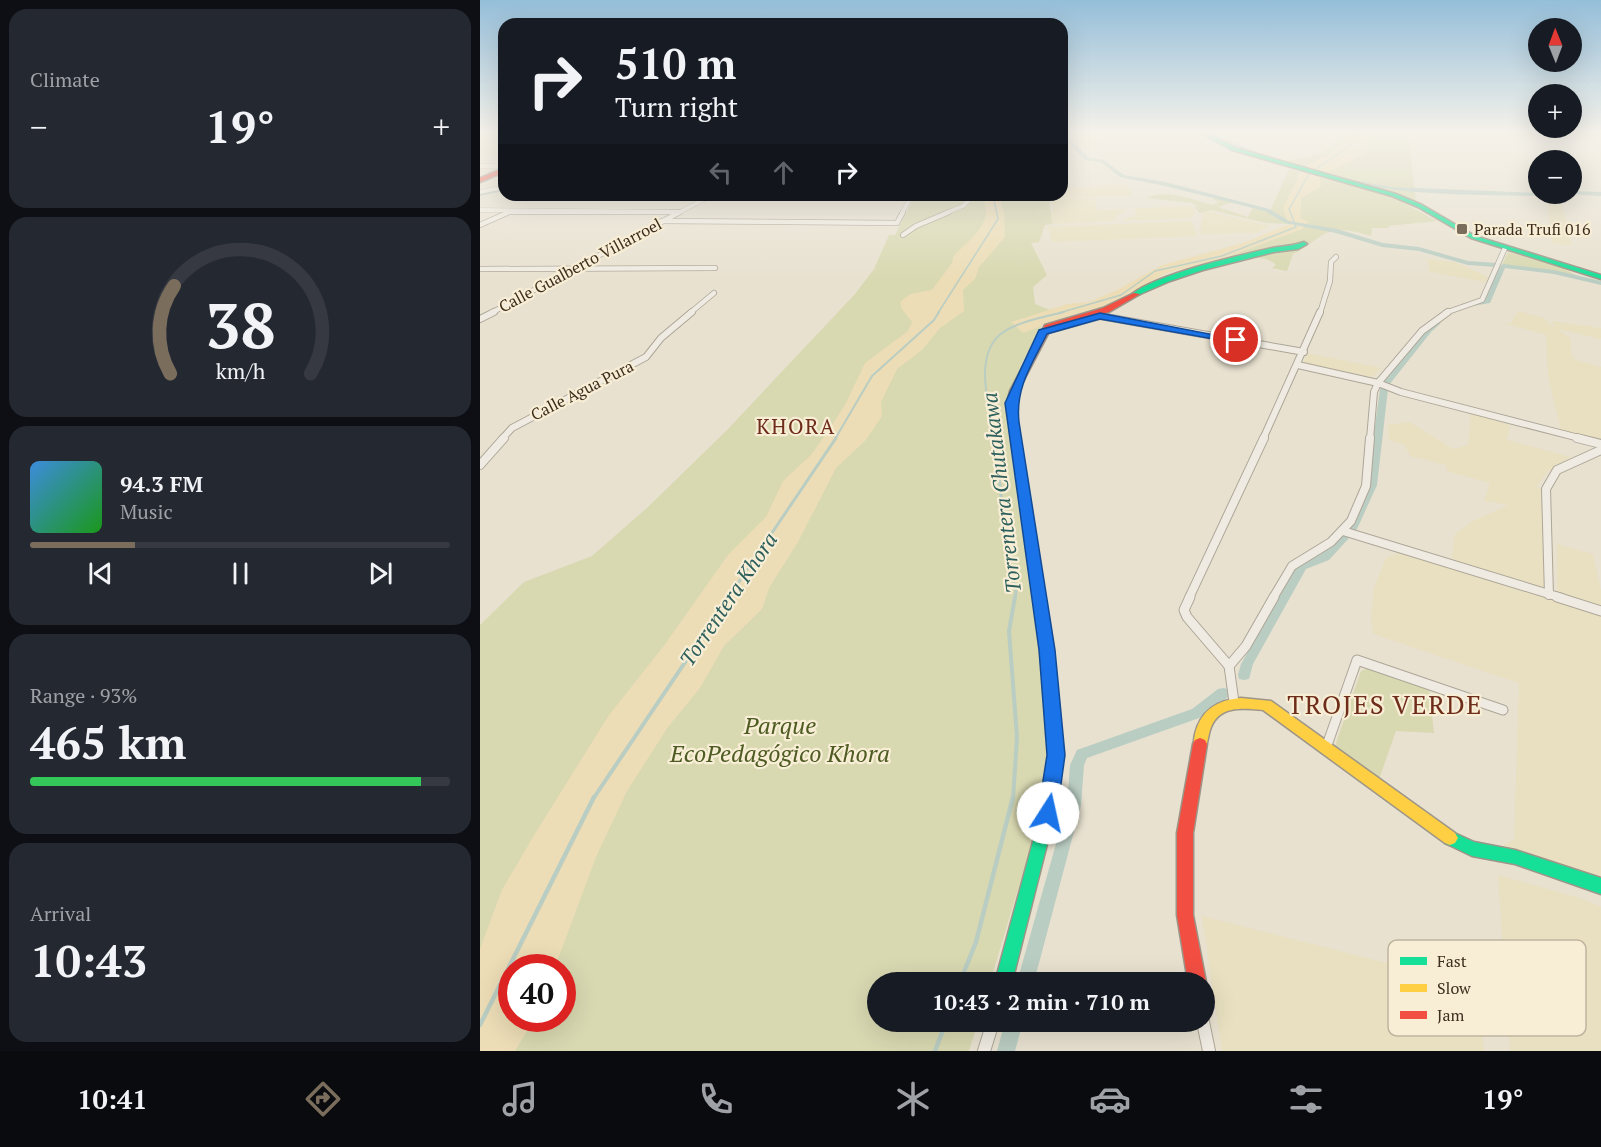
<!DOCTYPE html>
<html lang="en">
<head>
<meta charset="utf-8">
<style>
  body { margin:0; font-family:"PT Serif",serif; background:#242831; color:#f1f3f6; height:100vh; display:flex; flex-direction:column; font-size:22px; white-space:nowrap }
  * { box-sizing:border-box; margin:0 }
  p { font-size:20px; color:#9ea1a6 }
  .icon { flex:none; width:33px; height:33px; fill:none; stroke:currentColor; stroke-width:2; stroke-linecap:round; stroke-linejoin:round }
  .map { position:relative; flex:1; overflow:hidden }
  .sheet { display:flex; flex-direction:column; gap:9px; padding:9px; background:#0d0f14; width:480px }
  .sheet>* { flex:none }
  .top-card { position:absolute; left:18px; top:18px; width:570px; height:183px; border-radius:18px; box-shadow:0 6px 24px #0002; background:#171b24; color:#f1f3f6; overflow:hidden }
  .needle { width:39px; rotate:359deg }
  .controls { position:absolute; left:1048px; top:18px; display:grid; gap:12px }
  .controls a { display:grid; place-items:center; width:54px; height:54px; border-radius:50%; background:#171b24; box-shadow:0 6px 24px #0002; font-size:30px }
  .speed { position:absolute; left:18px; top:954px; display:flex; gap:12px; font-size:30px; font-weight:700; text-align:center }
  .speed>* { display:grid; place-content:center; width:78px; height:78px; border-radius:50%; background:#171b24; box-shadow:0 6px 24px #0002; line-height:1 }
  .speed .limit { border:9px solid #d22; background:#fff; color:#111 }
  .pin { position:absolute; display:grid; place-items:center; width:51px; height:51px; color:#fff; margin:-26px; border:3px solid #fff; border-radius:50%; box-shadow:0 2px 6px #0007 }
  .me { position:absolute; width:66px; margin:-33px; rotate:10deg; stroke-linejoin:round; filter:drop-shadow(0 0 4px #0008) }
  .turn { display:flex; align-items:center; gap:21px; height:126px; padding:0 18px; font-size:27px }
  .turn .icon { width:78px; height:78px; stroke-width:2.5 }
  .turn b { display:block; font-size:42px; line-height:51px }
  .lanes { display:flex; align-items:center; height:57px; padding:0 18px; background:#0003; justify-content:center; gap:30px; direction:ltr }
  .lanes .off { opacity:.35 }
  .big { font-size:45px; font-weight:700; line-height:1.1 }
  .sheet .tile { flex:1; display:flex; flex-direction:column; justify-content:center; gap:9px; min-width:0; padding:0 21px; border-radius:18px; background:#242831 }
  .sheet .dial { align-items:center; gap:0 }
  .dial svg { height:156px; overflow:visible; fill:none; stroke:#363941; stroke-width:7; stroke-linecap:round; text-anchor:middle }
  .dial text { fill:#f1f3f6; stroke:none }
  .song { display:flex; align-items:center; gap:18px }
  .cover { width:72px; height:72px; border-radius:9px; background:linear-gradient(135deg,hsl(210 70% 55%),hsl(120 70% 35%)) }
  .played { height:6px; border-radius:3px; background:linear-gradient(90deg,#7a6d5c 25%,#363941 25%) }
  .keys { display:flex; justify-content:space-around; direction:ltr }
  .heat { display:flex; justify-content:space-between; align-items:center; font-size:33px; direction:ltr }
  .charge { height:9px; border-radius:4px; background:linear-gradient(90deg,#34c759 93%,#363941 0) }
  .trip { position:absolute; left:387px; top:972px; width:348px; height:60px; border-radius:30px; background:#171b24; box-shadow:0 6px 24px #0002; font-weight:700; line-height:60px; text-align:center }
  .tab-bar { display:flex; height:96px; justify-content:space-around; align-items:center; background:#090b0e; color:#9ea1a6 }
  .tab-bar .icon { width:42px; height:42px }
  .tab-bar .on { color:#7a6d5c }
  .tab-bar b { font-size:27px; color:#f1f3f6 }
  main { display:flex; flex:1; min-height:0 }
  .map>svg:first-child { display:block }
  .farmland { fill:#e8e0c0 }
  .green { fill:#d8d8b1; fill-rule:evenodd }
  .sand { fill:#ecddb6 }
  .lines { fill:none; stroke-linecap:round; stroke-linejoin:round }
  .stream-far4 { stroke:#bacdc2; stroke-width:1.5 }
  .stream-far3 { stroke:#bacdc2; stroke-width:2 }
  .stream-far2 { stroke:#bacdc2; stroke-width:3 }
  .stream-far1 { stroke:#bacdc2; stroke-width:4 }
  .stream { stroke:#bacdc2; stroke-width:4.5 }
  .canal { fill:#bacdc2; fill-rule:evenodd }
  .street-far5-casing { stroke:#ada698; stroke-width:4.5 }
  .street-far4-casing { stroke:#ada698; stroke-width:6 }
  .street-far3-casing { stroke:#ada698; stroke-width:8 }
  .street-far2-casing { stroke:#ada698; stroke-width:10 }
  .street-far1-casing { stroke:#ada698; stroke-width:11 }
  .street-casing { stroke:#ada698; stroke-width:14 }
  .fast-casing { stroke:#9d9588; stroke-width:3 }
  .slow-casing { stroke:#9d9588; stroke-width:3 }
  .jam-casing { stroke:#9d9588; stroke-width:3 }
  .street-far5 { stroke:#efebe2; stroke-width:4 }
  .street-far4 { stroke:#efebe2; stroke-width:4.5 }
  .street-far3 { stroke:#efebe2; stroke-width:6 }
  .street-far2 { stroke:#efebe2; stroke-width:8 }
  .street-far1 { stroke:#efebe2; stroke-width:9 }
  .street { stroke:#efebe2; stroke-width:12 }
  .fast { fill:#16e098; fill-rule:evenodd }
  .slow { fill:#ffcf43; fill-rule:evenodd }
  .jam { fill:#f24e42; fill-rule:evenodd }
  .route { fill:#1a73e8; stroke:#114b97; stroke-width:1.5 }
  .poi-dot { fill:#7a6d5c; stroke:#f8eed6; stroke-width:2 }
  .labels { text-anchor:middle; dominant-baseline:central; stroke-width:4.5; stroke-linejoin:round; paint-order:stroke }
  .far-poi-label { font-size:16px; fill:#3e2e1e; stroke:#f8eed6; text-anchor:start }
  .far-street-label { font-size:16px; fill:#3e2e1e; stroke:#f8eed6 }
  .neighbourhood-label { font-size:21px; letter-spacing:1.5px; fill:#6e2c1a; stroke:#f8eed6 }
  .water-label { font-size:21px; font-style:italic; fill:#2d5f5c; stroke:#f8eed6 }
  .near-park-label { font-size:24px; font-style:italic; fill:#4e5c23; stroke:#f8eed6 }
  .near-neighbourhood-label { font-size:26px; letter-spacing:1.5px; fill:#6e2c1a; stroke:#f8eed6 }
  .key { fill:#f8eed6; stroke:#c0b49f; stroke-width:1.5 }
  .key-label { font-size:16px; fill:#3e2e1e }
</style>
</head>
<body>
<main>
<section class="sheet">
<div class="tile"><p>Climate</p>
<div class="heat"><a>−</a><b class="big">19°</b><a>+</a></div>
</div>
<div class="tile dial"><svg viewBox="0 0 100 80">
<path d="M14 69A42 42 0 1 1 86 69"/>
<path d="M14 69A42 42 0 0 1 16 24" stroke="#7a6d5c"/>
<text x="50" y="56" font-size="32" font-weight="700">38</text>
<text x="50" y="72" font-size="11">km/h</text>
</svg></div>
<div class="tile">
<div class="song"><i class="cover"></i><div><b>94.3 FM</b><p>Music</p></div></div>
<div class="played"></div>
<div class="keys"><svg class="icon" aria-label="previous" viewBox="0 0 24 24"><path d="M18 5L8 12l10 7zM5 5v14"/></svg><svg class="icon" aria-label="pause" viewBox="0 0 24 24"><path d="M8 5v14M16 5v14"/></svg><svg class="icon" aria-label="next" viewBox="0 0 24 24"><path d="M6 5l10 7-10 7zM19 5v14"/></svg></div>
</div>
<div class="tile"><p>Range · 93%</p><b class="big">465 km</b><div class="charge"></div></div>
<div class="tile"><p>Arrival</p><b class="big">10:43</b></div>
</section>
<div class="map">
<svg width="1121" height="1051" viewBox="0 0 1121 1051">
  <rect width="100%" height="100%" fill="#e8e1d0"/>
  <g class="farmland">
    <path d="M0,133H24V148L9,150L24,152V156L0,155Z"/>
    <path d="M609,134L627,145L582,148V138L588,140Z"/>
    <path d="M647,185L653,196L563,198V195H582V188Z"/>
    <path d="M1066,195H1080L1092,246L1072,243Z"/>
    <path d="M613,198L619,210L644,209V212L637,215L633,221L572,224L569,211H573L571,199Z"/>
    <path d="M712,206L716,212L711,218L642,221L656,214L655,208Z"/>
    <path d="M723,210L790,226L776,233L720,234Z"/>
    <path d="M712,221L717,236L572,242L568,227Z"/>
    <path d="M947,259L975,262L1008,277L1006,282L950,272Z"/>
    <path d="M1038,311L1064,318L1074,328L1072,321L1121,328V339L1077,329L1090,338L1092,356L1096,360L1121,367V441L1081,431L1068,376L1066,335L1023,323H1031Z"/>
    <path d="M827,353L902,368L892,377L823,364Z"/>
    <path d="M991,413L1030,425L1027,440L1091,457L1067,472L1056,487L1063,490L1064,591L971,560L975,534L993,521L1029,505L1004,501L1010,483L967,471L966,465L930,456L925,445L909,440L908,425L930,422L973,449L988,445Z"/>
    <path d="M1077,544L1113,554L1121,591V609L1077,595Z"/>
    <path d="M922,551L1121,615V881L1030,851L1023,845L1034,840L1039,683L893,634L891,616L894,588L906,558Z"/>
    <path d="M1018,875L1103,899L1121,907V1051H1030Z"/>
    <path d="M722,916L998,986L1004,1051H742Z"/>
  </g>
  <g class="green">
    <path d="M864,133H873L851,154L822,169L795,161C822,160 846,157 864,133Z"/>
    <path d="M893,133H928L936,202L905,190L842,175L889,144Z"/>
    <path d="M809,169L820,172C815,193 796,203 810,224L786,223L731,210L720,213L715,208L717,206L712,203L667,198C686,188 713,200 733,205L739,202L733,199L736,197L753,202L738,207L768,217L773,207L788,212L791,209Z"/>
    <path d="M839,177L913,197L957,221L908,226L909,228H892L891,236C880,233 864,228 852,231C837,235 827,249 813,254L807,271L792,268L796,265C781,251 758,261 741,259L822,229L820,219L821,198L841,186Z"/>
    <path d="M435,195H563V198H569L572,224L565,225L559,242L551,243L567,275L553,287L555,304L570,310L542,363L528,400L529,430L556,622L565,718L567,785L558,823L510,982H398V1022H498L489,1051H0V625L44,582L112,556L168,507L248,429L375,294L394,269L409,235H415ZM32,968H82V1018H32Z"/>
    <path d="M1028,252L1076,265L1096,275L1022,265Z"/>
    <path d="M886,669H894L949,688L954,733L916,731L898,782L854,749L881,671Z"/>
  </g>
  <g class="sand">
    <path d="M873,133H893L883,155L839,177L841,186L821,198L820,218L828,222L822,229L741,259L687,273L621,308L595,314L543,333L531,322L587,304L609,302L637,290L682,265L766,242L809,224L803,208L825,166L851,154Z"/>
    <path d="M504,195H519L524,213L525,237L499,267L495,279L483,290L484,311L460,328L442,350L417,369L401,402L402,416L385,441L356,468L318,542L289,588L282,609L244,646L220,688L188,727L147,791L116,857L75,967L32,968V1018L54,1019L35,1051H0V949L22,890L56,832L129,715L183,647L248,555L286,517L303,481L331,455L346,434L365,405L385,363L428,331L432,322L422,309L420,302L430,294L452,290L472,263L473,257C483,245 503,232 506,215C506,209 504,202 504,195Z"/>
  </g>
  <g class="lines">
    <g class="stream-far4">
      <path d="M458,313L518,219L513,195"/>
      <path d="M579,313L641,295L675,271L742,256L816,227L809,209L829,174L871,145L880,133"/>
    </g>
    <g class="stream-far3">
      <path d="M355,439L392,376L454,320L459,312"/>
      <path d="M514,439C510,408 492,355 522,333C539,321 565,317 584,312"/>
    </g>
    <g class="stream-far2">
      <path d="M514,438L528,552L536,591L535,598"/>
      <path d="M248,598L356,438"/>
    </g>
    <g class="stream-far1">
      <path d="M113,799L249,597"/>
      <path d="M533,799L537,737L529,631L535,597"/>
    </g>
    <g class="stream">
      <path d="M480,982L496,942L533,797"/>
      <path d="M0,1025L114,797"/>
      <path d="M455,1051L466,1022"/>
    </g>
    <g class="canal">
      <path d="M726,133H733L788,157L784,158Z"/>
      <path d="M582,137L590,139L609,158L624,160L644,175L685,182L789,209L809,221L857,229L903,243L939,247L988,261L1016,263L1019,265L1016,267L988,265L939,251L902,247L856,233L805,223L785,211L685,186L640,177L621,162L605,160L586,141L582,140Z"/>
      <path d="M867,179L912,187L1084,194L1081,196C1009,195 936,197 865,182Z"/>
      <path d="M24,187V191L0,196V192Z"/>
      <path d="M1092,191L1121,192V196L1090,194Z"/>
      <path d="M1023,264L1074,270L1121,281V285L1074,274L1025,268L1010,303L981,308V304L1004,299L1020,266Z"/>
      <path d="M954,321L961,323L951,332L909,385H903V381L945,328Z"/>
      <path d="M904,386L908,389L897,485L877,529L872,532L867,529L887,485L900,389Z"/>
      <path d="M865,534L870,537L849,560L826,569L773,664L769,679L764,680L759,679L758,675L761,664L818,563L841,554L861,535Z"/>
      <path d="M743,688L748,689L750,693L748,697L722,717L607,758L604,765L601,805L554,982H537L587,805L590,765L597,750L712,709L738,689Z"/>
      <path d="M525,1022H543L535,1051H517Z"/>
    </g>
    <g class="street-far5-casing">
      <g id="street-far5">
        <path d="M0,166H24"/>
        <path d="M0,192L24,187"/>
        <path d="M0,210L197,212"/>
        <path d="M198,213L232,195"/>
        <path d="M422,213L432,195"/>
        <path d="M466,213L483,206L489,200L488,195"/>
      </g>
    </g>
    <g class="street-far4-casing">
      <g id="street-far4">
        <path d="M27,212H197"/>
        <path d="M182,221L417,223L423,212"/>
        <path d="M0,225L27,213"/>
        <path d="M423,235L436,226L469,212"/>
        <path d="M0,269L235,268"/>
        <path d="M11,313L200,212"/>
        <path d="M210,313L234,293"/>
        <path d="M840,313L850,281L851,262L856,257"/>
        <path d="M965,313L1002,300L1025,248"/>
      </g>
    </g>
    <g class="street-far3-casing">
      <g id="street-far3">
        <path d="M0,319L14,312"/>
        <path d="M563,332L620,316L824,352"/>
        <path d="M818,365L898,383L921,392L1103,439"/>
        <path d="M22,439L32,428L166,357L181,338L212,312"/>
        <path d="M783,439L840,312"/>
        <path d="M890,439L894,392L898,383L942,331L968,312"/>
      </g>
    </g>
    <g class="street-far2-casing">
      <g id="street-far2">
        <path d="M1097,438L1121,444"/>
        <path d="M0,465L24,438"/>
        <path d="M863,531L1082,598"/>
        <path d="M1069,595L1066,489L1077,470L1121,450"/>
        <path d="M709,598L784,438"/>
        <path d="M793,598L812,566L851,542L871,521L886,486L890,438"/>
      </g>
    </g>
    <g class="street-far1-casing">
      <g id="street-far1">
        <path d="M710,597L704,610L707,617L749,666"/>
        <path d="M1077,597L1121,611"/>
        <path d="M754,702L749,666L766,646L794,597"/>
        <path d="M846,748L877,660L1023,710"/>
      </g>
    </g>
    <g class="street-casing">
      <g id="street">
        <path d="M723,1022L729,1051"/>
        <path d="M504,1051L513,1022"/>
      </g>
    </g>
    <g class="fast-casing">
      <g id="fast">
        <path d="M721,133H727L756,148L916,194L942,205L995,236L1121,275V279L991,238L938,207L912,196L752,150Z"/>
        <path d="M824,242L827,244L818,249L794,252L723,270L690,281L658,295L652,294C680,273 757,256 792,248C803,246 813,246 824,242Z"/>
        <path d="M565,629L569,631L571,634L583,755L578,801L532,982H515L564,801L569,755L559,634L561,631Z"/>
        <path d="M970,831L994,842L1035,850L1121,878V894L1035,864L992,856L965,843L962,838L965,833Z"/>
      </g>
    </g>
    <g class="slow-casing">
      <path id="slow" d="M761,698L791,701L975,833L978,838L975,843L970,845L965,843L783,710C762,708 738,705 730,730C728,736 728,742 725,748L720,750L715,748C713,743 714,740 715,734C721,710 737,700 761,698Z"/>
    </g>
    <g class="jam-casing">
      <g id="jam">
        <path d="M24,168V172L0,182V178Z"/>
        <path d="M654,293L660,294L629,312L571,328L538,391L535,403L537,422L571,634L569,637L565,639L561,637L559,634L527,403L530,391L565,325L623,308Z"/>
        <path d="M720,738L725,740L727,744L713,833V915L726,982L724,985V982H708L697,915V833L713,744L715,740Z"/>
      </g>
    </g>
    <use href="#street-far5" class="street-far5"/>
    <use href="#street-far4" class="street-far4"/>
    <use href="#street-far3" class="street-far3"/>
    <use href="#street-far2" class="street-far2"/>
    <use href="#street-far1" class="street-far1"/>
    <use href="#street" class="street"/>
    <use href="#fast" class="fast"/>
    <use href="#slow" class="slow"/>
    <use href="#jam" class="jam"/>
  </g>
  <linearGradient id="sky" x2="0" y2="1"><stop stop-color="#95bed9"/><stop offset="0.47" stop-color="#f5f2ea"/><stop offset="1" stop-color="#f5f2ea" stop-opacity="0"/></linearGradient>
  <rect width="1121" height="281" fill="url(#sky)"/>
  <path class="route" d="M620,313L761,340L756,343L620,319L567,334C552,364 535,388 539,422L575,650L585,755L577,813L574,819L568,822L561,819L558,813L567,755L559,650L525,403L559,330Z"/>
  <rect class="poi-dot" x="976" y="223" width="12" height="12" rx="3"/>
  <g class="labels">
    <g class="far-poi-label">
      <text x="994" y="229">Parada Trufi 016</text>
    </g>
    <g class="far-street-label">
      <text transform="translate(100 265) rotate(-28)">Calle Gualberto Villarroel</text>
      <text transform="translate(102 390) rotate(-27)">Calle Agua Pura</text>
    </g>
    <g class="neighbourhood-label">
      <text x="316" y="426">KHORA</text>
    </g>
    <g class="water-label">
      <text transform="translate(521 493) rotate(-97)">Torrentera Chutakawa</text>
      <text transform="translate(248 599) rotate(-56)">Torrentera Khora</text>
    </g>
    <g class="near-park-label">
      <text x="300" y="725">Parque<tspan x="300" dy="28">EcoPedagógico Khora</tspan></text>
    </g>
    <g class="near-neighbourhood-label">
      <text x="905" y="704">TROJES VERDE</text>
    </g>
  </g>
  <rect x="908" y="940" width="198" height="96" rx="9" class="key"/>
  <rect x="920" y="957" width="27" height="8" fill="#16e098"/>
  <rect x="920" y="984" width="27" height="8" fill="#ffcf43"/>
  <rect x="920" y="1011" width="27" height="8" fill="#f24e42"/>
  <g class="key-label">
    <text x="957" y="967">Fast</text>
    <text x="957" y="994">Slow</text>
    <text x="957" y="1021">Jam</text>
  </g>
</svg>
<div class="controls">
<a><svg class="needle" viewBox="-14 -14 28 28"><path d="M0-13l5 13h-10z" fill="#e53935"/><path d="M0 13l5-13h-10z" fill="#9ea1a6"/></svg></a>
<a>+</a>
<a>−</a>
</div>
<div class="speed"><div class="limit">40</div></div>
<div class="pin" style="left:756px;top:340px;background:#d93025"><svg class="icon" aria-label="arrive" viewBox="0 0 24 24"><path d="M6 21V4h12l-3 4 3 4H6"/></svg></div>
<svg class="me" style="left:568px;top:813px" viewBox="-20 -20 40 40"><circle r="19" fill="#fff"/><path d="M0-13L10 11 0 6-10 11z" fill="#1a73e8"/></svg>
<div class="trip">10:43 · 2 min · 710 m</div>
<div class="top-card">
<div class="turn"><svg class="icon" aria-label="right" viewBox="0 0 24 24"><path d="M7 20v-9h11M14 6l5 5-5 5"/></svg><div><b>510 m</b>Turn right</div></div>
<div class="lanes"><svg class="icon off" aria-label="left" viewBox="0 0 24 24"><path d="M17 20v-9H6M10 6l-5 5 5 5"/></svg><svg class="icon off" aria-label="ahead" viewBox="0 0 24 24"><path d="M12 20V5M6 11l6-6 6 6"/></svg><svg class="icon" aria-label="right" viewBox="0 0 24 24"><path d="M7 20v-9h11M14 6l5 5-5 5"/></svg></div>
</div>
</div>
</main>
<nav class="tab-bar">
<b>10:41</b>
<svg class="icon on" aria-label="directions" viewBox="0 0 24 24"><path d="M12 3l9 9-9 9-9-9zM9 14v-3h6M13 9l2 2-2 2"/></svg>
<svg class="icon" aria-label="music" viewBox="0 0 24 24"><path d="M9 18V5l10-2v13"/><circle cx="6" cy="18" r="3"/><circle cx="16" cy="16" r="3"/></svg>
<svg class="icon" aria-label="phone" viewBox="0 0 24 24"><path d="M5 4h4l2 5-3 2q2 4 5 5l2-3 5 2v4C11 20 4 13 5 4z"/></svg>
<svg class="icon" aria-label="climate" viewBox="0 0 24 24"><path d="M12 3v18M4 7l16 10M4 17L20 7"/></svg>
<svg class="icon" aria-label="car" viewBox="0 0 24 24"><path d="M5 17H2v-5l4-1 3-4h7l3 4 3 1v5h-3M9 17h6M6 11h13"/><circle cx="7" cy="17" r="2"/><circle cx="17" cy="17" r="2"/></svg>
<svg class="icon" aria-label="filters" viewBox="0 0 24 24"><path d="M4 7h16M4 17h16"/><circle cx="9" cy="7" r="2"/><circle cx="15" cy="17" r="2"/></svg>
<b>19°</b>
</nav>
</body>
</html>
